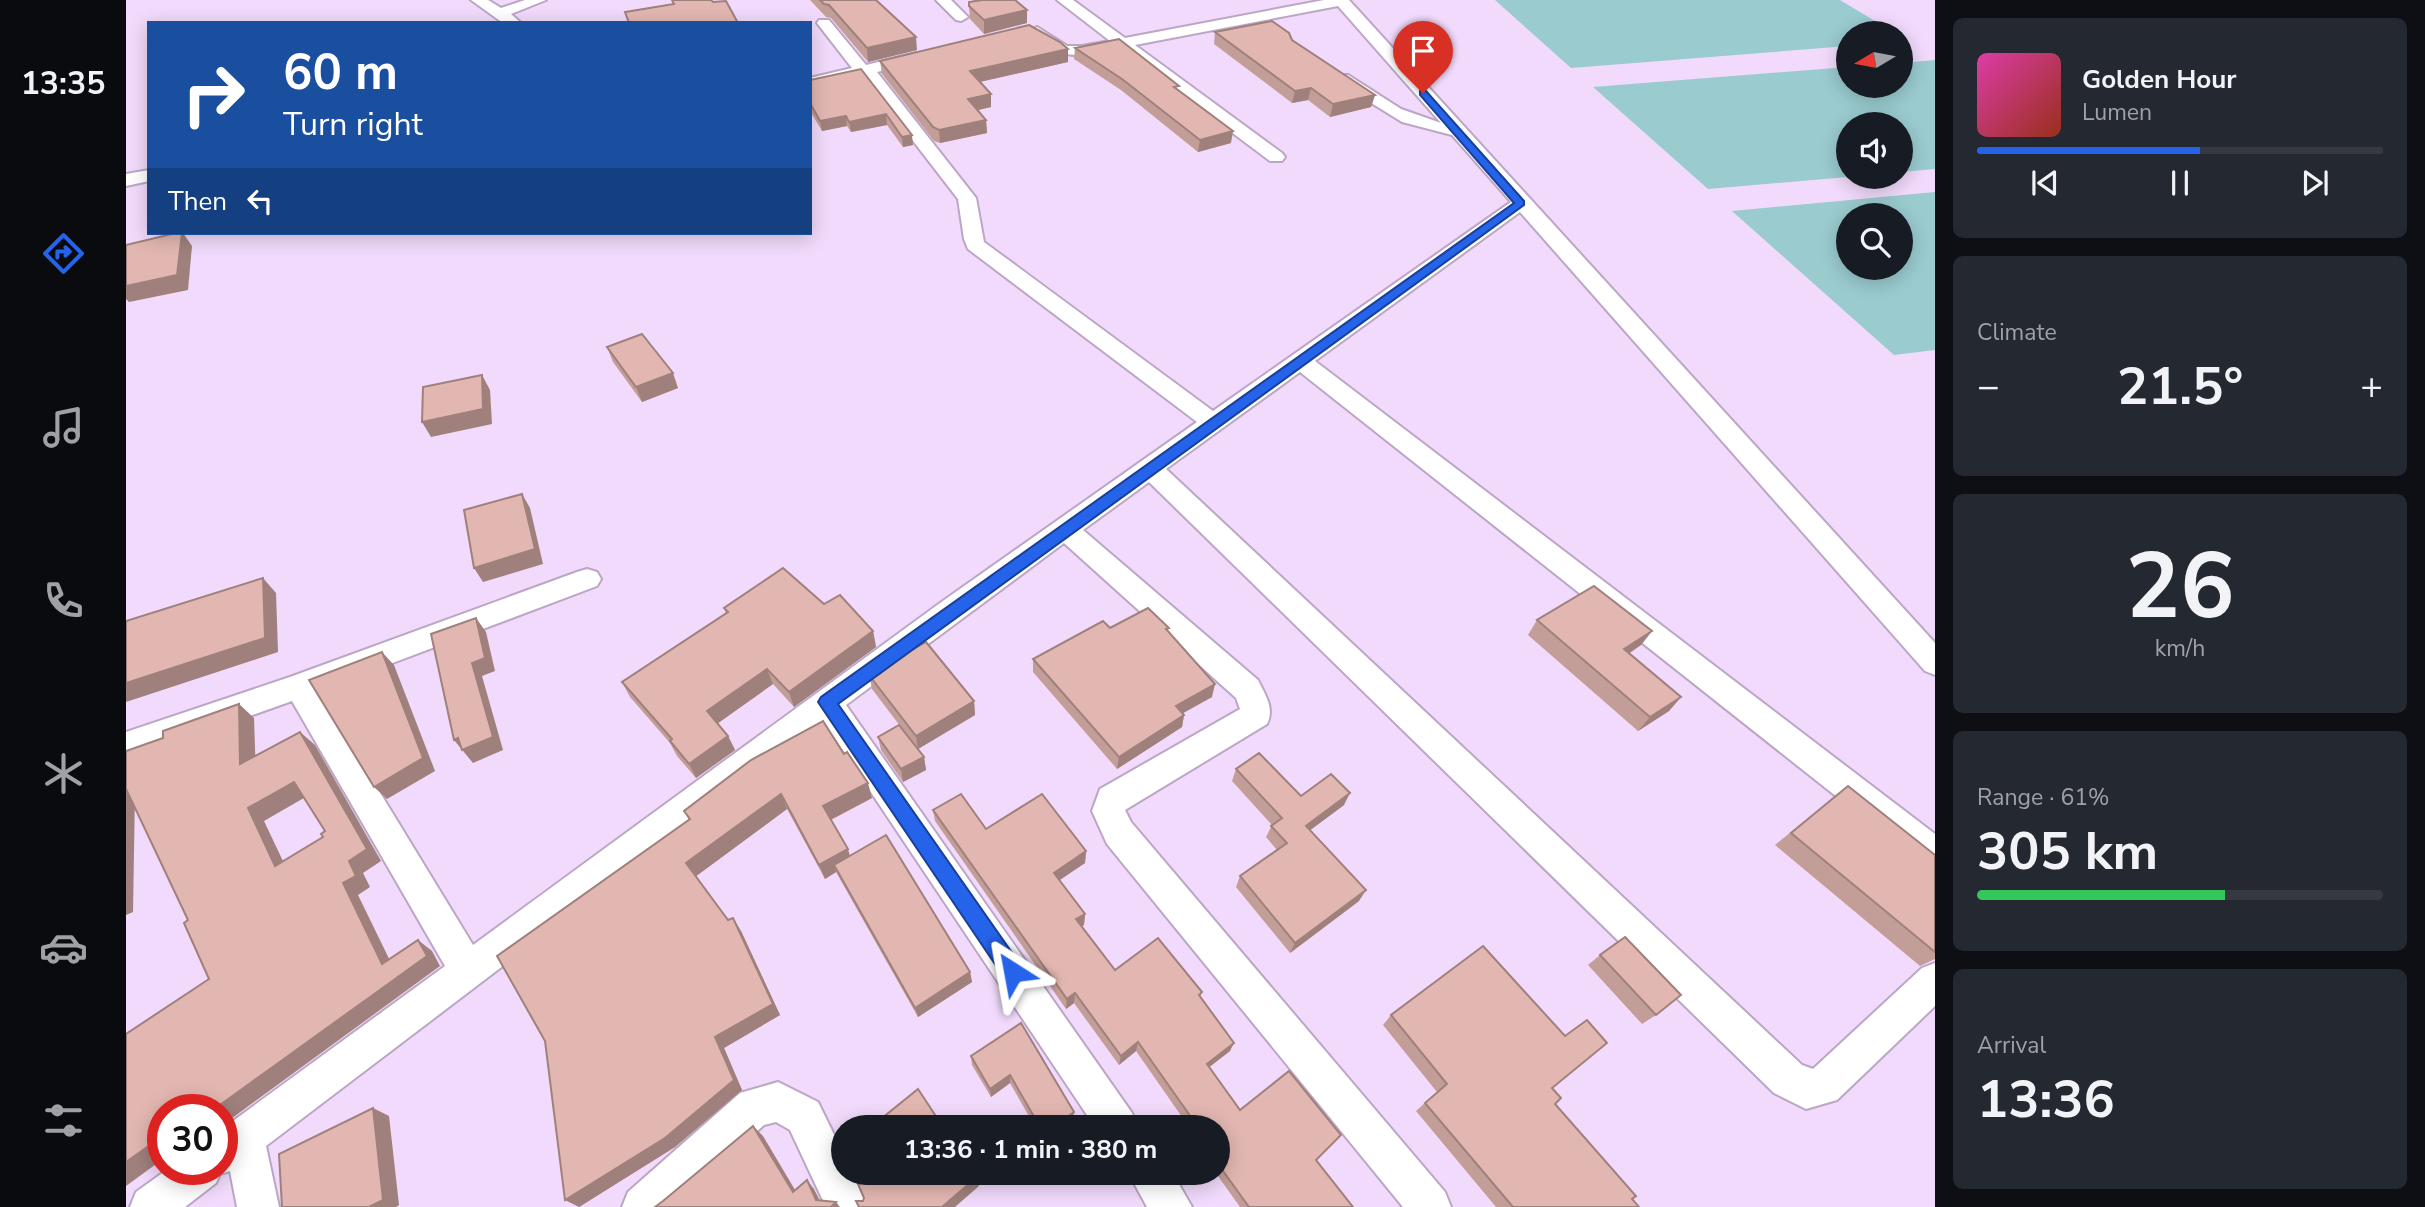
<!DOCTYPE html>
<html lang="en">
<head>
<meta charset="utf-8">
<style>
  body { margin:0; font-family:"Nunito Sans",sans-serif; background:#242831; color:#f1f3f6; height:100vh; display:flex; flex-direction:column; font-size:26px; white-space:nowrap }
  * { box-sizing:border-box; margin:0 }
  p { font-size:23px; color:#9ea1a6 }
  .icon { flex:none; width:38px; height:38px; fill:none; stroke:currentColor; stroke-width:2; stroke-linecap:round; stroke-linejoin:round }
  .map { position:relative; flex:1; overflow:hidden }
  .panel { display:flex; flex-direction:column; gap:18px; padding:18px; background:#0d0f14; width:490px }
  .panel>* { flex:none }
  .hud { position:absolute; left:21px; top:21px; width:665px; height:214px; border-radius:0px; box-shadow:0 4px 18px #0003; background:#1a4fa0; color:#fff; overflow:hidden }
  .needle { width:46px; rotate:260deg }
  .tools { position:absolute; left:1710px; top:21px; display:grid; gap:14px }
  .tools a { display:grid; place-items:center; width:77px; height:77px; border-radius:50%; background:#171b24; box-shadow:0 4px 18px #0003; font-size:35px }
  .speed { position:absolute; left:21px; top:1094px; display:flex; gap:14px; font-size:35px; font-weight:700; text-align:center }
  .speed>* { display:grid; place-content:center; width:91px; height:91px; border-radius:50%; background:#171b24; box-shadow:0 4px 18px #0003; line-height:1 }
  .speed .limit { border:10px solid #d22; background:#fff; color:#111 }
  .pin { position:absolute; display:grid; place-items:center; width:60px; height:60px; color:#fff; margin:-72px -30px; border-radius:50% 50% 50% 0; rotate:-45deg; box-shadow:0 0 7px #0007 }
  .pin .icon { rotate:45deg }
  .me { position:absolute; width:77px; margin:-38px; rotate:326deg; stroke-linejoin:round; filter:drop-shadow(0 0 5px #0008) }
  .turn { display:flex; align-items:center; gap:24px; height:147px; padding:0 21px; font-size:32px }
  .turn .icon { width:91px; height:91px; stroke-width:2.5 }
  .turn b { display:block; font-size:49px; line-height:60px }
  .then { display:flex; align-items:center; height:66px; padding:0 21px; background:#0003; gap:14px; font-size:26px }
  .big { font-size:52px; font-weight:700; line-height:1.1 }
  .panel .tile { flex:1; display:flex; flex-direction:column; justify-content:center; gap:10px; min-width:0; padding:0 24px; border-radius:10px; background:#242831 }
  .panel .dial { align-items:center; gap:0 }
  .dial b { font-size:91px; line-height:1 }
  .song { display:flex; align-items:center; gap:21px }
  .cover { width:84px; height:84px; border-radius:10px; background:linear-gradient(135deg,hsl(320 70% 55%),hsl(10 70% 35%)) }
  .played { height:7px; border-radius:4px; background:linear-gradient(90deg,#2563eb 55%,#363941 55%) }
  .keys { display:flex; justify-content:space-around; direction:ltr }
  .heat { display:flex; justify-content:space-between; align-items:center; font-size:38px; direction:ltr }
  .charge { height:10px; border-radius:5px; background:linear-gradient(90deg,#34c759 61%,#363941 0) }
  .trip { position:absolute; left:705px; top:1115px; width:399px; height:70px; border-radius:35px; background:#171b24; box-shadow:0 4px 18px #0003; font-weight:700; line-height:70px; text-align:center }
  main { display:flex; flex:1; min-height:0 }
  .dock { display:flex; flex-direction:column; width:126px; justify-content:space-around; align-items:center; background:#090b0e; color:#9ea1a6 }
  .dock .icon { width:49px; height:49px }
  .dock .on { color:#2563eb }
  .dock b { font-size:32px; color:#f1f3f6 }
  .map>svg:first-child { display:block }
  .water { fill:#9acbcf; fill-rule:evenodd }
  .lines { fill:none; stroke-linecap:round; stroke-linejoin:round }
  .street-casing { stroke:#bca6c5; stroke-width:4 }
  .street { fill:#fff; fill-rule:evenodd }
  .wall { fill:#c39d98 }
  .shaded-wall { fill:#9f807c }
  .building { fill:#e3b7b1; stroke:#9f807c; stroke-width:2; fill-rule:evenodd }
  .route { fill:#2563eb; stroke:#184099; stroke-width:2 }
</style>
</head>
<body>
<main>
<nav class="dock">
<b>13:35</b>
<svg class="icon on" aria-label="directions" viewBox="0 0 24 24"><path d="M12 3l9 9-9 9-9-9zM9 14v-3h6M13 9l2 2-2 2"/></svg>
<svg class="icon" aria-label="music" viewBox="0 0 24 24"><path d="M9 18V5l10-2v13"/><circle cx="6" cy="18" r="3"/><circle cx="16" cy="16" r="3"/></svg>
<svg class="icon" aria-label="phone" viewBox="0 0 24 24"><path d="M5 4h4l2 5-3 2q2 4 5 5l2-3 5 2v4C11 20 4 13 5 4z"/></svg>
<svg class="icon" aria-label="climate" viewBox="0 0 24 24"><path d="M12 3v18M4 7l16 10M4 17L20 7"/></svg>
<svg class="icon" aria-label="car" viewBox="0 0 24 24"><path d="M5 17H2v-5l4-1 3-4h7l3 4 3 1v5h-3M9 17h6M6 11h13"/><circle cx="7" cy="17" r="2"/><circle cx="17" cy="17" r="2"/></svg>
<svg class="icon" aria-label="filters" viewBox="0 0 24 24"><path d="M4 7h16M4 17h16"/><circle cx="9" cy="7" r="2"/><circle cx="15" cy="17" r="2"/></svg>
</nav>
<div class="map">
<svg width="1809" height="1207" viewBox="0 0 1809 1207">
  <rect width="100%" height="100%" fill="#f1dafb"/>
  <g class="water">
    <path d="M1369,0H1714L1769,33H1722V46L1445,68Z"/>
    <path d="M1809,60V169L1775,172L1774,124H1722V177L1582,189L1467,87L1722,67V86H1774L1775,63Z"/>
    <path d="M1809,192V350L1768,355L1606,211ZM1722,215H1774V268H1722Z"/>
  </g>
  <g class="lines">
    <g class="street-casing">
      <g id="street">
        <path d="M345,0H362L375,8L399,0H420L385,14L395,23H377Z"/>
        <path d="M810,0H825L842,17L835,21L830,20Z"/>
        <path d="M931,0H947L999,38L1198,0H1223L1809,643V675L1799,671L1394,212L1189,361L1809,834V870L1797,865L1174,372L1040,469L1676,1065L1687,1069L1796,968L1809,963V1006L1711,1100L1680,1109L1648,1093L1023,482L957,530L1132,680C1139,695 1149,708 1141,724L999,810L1005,822L1319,1192L1325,1207H1277L981,844L966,811L974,789L1114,709L1110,698L938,543L720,705L1006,1113L1012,1127H969L698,722L140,1146L153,1207H111L104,1171L94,1174L90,1183L59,1207H4L10,1192L42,1169H96V1129L319,966L166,701L0,760V732L164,677L451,572L461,569L471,572L475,579L471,586L192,691L347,945L814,603L1071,422L842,249L838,239L832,199L737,76L684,88V78L726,68L691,23L693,20H703L740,65L790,53L796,55L798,58L796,61L751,72L850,198L858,242L1087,411L1385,202L1326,135L1276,122L1210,81L1208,78L1210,75H1222L1275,109L1315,123L1212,6L1009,45L1156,153L1159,157L1156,161H1144L993,48C949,57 944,62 906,35L903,32L911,27L941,46H956L984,41Z"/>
        <path d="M23,170V181L0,186V174Z"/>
        <path d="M652,1082L692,1102L718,1155V1172H726L742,1207H700L664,1130L650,1122L638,1125L548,1207H496L502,1192L614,1093Z"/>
        <path d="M1002,1172H1046L1066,1207H1021Z"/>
      </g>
    </g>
    <use href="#street" class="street"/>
  </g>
  <g class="wall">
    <path d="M684,0H750L791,50L742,62L705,18L700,17Z"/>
    <path d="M843,6L901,23L858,34L844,19Z"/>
    <path d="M1089,32L1166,40L1249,95L1245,107L1204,117L1182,100L1166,103L1088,44Z"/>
    <path d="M949,48L1052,90L1105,143L1072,152L995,90L948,59Z"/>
    <path d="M754,61L942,62L854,82L865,94V107L852,110L860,120L861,133L814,143L808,141L756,74Z"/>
    <path d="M735,69L787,145L777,147L761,125L725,132L721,126L696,131L684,111V80Z"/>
    <path d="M481,347L552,388L516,402L487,362Z"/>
    <path d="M698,604L747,631L750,647L668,707L647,684L592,723L602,736L609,750L570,778L551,756L544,743L504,697L496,682L600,614L598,608Z"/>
    <path d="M1411,620L1526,631L1515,645L1503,654L1555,697L1543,711L1512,731L1402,635Z"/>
    <path d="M984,628L1042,631L1086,697L1057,713L1058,715L1056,727L991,769L907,672V659Z"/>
    <path d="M770,659L848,701L849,715L792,749L798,757L800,770L777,782L755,750L752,737L787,743L746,689L743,675Z"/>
    <path d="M625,760L746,798L705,820L724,856L844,972L846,982L792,1017L710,872L699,879L661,809L570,876L602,920L615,931L654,1015L598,1048L616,1090L549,1147L453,1207L563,820L558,811Z"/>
    <path d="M1110,769L1175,796L1218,805L1184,830L1233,901L1164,953L1110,887L1114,876L1151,850L1140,837L1146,825L1106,781Z"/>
    <path d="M1722,786L1809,855V959L1794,966L1649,845Z"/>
    <path d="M807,810L860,829L960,851L959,863L933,880L959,914L958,925L956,926L989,970L1076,992L1074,997L1104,1051L1083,1067L1114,1110L1190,1160L1227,1207H1114L1089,1172H1092V1127H1063L1010,1051L993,1065L948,1003L940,1009L809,821Z"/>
    <path d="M1474,955L1530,1015L1516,1024L1462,965Z"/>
    <path d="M1265,1015L1426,1088L1429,1104L1513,1207H1370L1290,1111L1311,1092L1257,1025Z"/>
    <path d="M895,1023L948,1112L947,1119L936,1127H909L884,1083L865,1097L846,1065L845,1056Z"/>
  </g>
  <g class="shaded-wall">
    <path d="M901,10V23L858,34V20Z"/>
    <path d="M790,37L791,50L742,62L741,48Z"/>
    <path d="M942,49V62L844,84V71Z"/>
    <path d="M1185,88L1182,100L1166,103L1169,91Z"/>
    <path d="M865,94V107L843,112L842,99Z"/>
    <path d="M1249,95L1245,107L1204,117L1207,104Z"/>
    <path d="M760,114L761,125L725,132L723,122Z"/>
    <path d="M720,116L721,126L696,131L694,121Z"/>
    <path d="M860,120L861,133L814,143L813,130Z"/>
    <path d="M1107,131L1105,143L1072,152L1074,140Z"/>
    <path d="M786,135L787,145L777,147L776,137Z"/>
    <path d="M56,233H57L66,246L62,290L3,302L0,299V286Z"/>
    <path d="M547,373L552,388L516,402L510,387Z"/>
    <path d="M356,375L364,390L366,424L305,437L296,422Z"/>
    <path d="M396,494L404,508L417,564L357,582L348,568Z"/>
    <path d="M137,578L150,593L152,652L0,702V683Z"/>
    <path d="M350,618L360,632L369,671L356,676L377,750L347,763L328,740L332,738L346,663Z"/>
    <path d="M747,631L750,647L668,707L663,692Z"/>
    <path d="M1526,631L1515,645L1487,663L1498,649Z"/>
    <path d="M256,652L268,665L309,771L261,799L248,787Z"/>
    <path d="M641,669L647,684L588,726L581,711Z"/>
    <path d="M1089,684L1086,697L1048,718L1050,706Z"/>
    <path d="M1555,697L1543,711L1512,731L1524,717Z"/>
    <path d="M848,701L849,715L792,749L790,736Z"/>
    <path d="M113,704L128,718L130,777L114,764Z"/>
    <path d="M1058,715L1056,727L991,769L993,757Z"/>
    <path d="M174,732L189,745L255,861L237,873L244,887L232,895L271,975L256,964L217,883L223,861Z"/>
    <path d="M602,736L609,750L570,778L563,764Z"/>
    <path d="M798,757L800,770L777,782L775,769Z"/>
    <path d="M168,782L183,795L138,821L165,878L149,866L122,808Z"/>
    <path d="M742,783L746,798L702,821L697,806Z"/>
    <path d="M0,784L9,791L7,912L0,915Z"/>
    <path d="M1224,793L1218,805L1175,837L1180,826Z"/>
    <path d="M655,794L661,809L569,877L560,863Z"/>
    <path d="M722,849L726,863L708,865L710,872L699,879L693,865Z"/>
    <path d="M960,851L959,863L928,884V873Z"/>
    <path d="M1240,890L1233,901L1164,953L1169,943Z"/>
    <path d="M959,914L958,925L950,930V919Z"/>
    <path d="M607,918L615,931L654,1015L598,1048L616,1090L549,1147L453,1207L439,1200L589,1037Z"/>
    <path d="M292,940L306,951L314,966L98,1124H96V1110H87Z"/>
    <path d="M844,972L846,982L792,1017L789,1008Z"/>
    <path d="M949,993L948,1003L940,1009L941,999Z"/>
    <path d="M1012,1042L1010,1051L993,1065L995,1056Z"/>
    <path d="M1108,1043L1104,1051L1077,1072L1081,1064Z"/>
    <path d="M884,1075V1083L865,1097L864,1089Z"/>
    <path d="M247,1108L263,1116L273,1205L270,1207H243Z"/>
    <path d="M948,1112L947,1119L936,1127H927Z"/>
    <path d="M627,1126L637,1136L675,1200L667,1192Z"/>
    <path d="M37,1136V1159L0,1186V1162Z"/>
    <path d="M851,1177L853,1186L829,1207H816Z"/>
    <path d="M681,1180L688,1189L697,1207L690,1200Z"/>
    <path d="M710,1202L714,1207H705Z"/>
  </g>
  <g class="building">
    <path d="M546,0H585L587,2L600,1L612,23H503L499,12L548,4Z"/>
    <path d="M694,0H750L790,37L741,48L703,5L698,4Z"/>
    <path d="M856,0H889L901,10L858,20L843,6V2Z"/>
    <path d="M1146,21L1163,33L1166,40L1249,95L1207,104L1185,88L1169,91L1089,32Z"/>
    <path d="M903,25L934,42L942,49L844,71L865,94L842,99L860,120L813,130L807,127L754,61Z"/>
    <path d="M993,39L1053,86L1048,87L1107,131L1074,140L996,79L949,48Z"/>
    <path d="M735,69L786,135L776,137L760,114L723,122L720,116L694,121L684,103V80Z"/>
    <path d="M50,233H56L51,275L0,286V245Z"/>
    <path d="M516,334L547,373L510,387L481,347Z"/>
    <path d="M356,375L357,409L296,422L297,387Z"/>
    <path d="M396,494L409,549L348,568L338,510Z"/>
    <path d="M657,568L698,604L714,595L747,631L663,692L641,669L581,711L602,736L563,764L544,741L546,739L496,682L602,612L598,608Z"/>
    <path d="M137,578L139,638L0,683V621Z"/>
    <path d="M1468,586L1526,631L1498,649L1555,697L1524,717L1411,620Z"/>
    <path d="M1022,608L1043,628L1040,629L1089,684L1050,706L1058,715L993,757L907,659L977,621L984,628Z"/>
    <path d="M350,618L359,658L346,663L367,737L336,750L332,738L328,740L305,634Z"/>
    <path d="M800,642L848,701L790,736L743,675L768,657L770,659Z"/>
    <path d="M256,652L297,758L248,787L183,680Z"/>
    <path d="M113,704L114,764L174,732L241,849L223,861L230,876L217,883L256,964L292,940L301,956L87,1110H75L74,1108L73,1110H37V1136L0,1162V1034L83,979L58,923L62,920L0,789V751L37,738V731ZM168,782L199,831L195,834L197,837L149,866L122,808Z"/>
    <path d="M697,721L718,754L721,752L742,783L697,806L722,849L693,865L655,794L560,863L602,920L607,918L647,1004L589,1037L608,1080L539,1138L439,1200L419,1041L371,956L564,819L558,811L625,760Z"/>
    <path d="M773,725L798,757L775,769L752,737Z"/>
    <path d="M1133,753L1175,796L1205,774L1224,793L1180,826L1240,890L1169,943L1114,876L1161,843L1145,826L1156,818L1110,769Z"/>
    <path d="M1722,786L1809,855V952L1665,833Z"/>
    <path d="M835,794L860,829L916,794L960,851L928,873L959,914L950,919L989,970L1032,938L1076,992L1073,995L1108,1043L1081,1064L1114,1110L1163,1071L1215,1135L1190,1160L1227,1207H1123L1092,1164V1127H1072L1012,1042L995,1056L949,993L941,999L807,810Z"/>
    <path d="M760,835L844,972L789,1008L708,865Z"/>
    <path d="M1499,937L1555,995L1530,1015L1474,955Z"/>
    <path d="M1357,946L1439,1036L1461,1020L1481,1043L1426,1088L1435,1098L1429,1104L1510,1196L1506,1199L1513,1207H1387L1299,1103L1321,1084L1265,1015Z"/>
    <path d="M895,1023L948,1112L927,1127H914L884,1075L864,1089L845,1056Z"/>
    <path d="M792,1089L817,1127H745Z"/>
    <path d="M247,1108L257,1200L243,1207H156L153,1154Z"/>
    <path d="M627,1126L667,1192L681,1180L690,1200L710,1202L705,1207H529L537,1201Z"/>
    <path d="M718,1149V1161L714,1160V1152Z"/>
    <path d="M727,1172H848L851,1177L816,1207H733L730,1201H737L738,1198Z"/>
  </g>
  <path class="route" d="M1294,91H1300L1398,201V205L712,704L894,964L897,972L894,979L887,982L879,979L692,702L695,697L1388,203L1294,95Z"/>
</svg>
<div class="tools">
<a><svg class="needle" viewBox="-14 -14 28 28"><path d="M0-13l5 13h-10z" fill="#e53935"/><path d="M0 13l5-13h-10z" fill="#9ea1a6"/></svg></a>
<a><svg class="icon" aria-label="sound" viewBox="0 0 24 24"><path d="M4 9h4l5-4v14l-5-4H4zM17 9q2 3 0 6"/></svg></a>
<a><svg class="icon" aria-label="search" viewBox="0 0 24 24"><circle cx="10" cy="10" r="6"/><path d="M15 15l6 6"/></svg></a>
</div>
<div class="speed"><div class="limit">30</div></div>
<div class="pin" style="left:1297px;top:93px;background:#d93025"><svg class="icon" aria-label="arrive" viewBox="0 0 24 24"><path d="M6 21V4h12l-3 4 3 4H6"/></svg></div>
<svg class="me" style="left:887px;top:972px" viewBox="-20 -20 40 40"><path d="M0-17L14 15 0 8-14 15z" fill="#2563eb" stroke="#fff" stroke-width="4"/></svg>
<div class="trip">13:36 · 1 min · 380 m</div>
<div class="hud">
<div class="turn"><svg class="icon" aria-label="right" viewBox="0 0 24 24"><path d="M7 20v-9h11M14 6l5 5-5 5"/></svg><div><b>60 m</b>Turn right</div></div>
<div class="then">Then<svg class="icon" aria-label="left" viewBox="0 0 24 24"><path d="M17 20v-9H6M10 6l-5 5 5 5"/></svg></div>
</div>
</div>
<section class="panel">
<div class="tile">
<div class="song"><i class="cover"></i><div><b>Golden Hour</b><p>Lumen</p></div></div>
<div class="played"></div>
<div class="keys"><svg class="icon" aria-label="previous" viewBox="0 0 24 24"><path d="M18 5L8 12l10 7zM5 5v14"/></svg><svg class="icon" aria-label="pause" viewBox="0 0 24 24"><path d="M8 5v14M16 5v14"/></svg><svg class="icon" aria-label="next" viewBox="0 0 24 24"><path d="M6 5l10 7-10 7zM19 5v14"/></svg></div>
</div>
<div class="tile"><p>Climate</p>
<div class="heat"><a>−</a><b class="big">21.5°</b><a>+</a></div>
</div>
<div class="tile dial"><b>26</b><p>km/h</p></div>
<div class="tile"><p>Range · 61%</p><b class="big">305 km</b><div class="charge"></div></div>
<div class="tile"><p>Arrival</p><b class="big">13:36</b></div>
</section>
</main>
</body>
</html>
